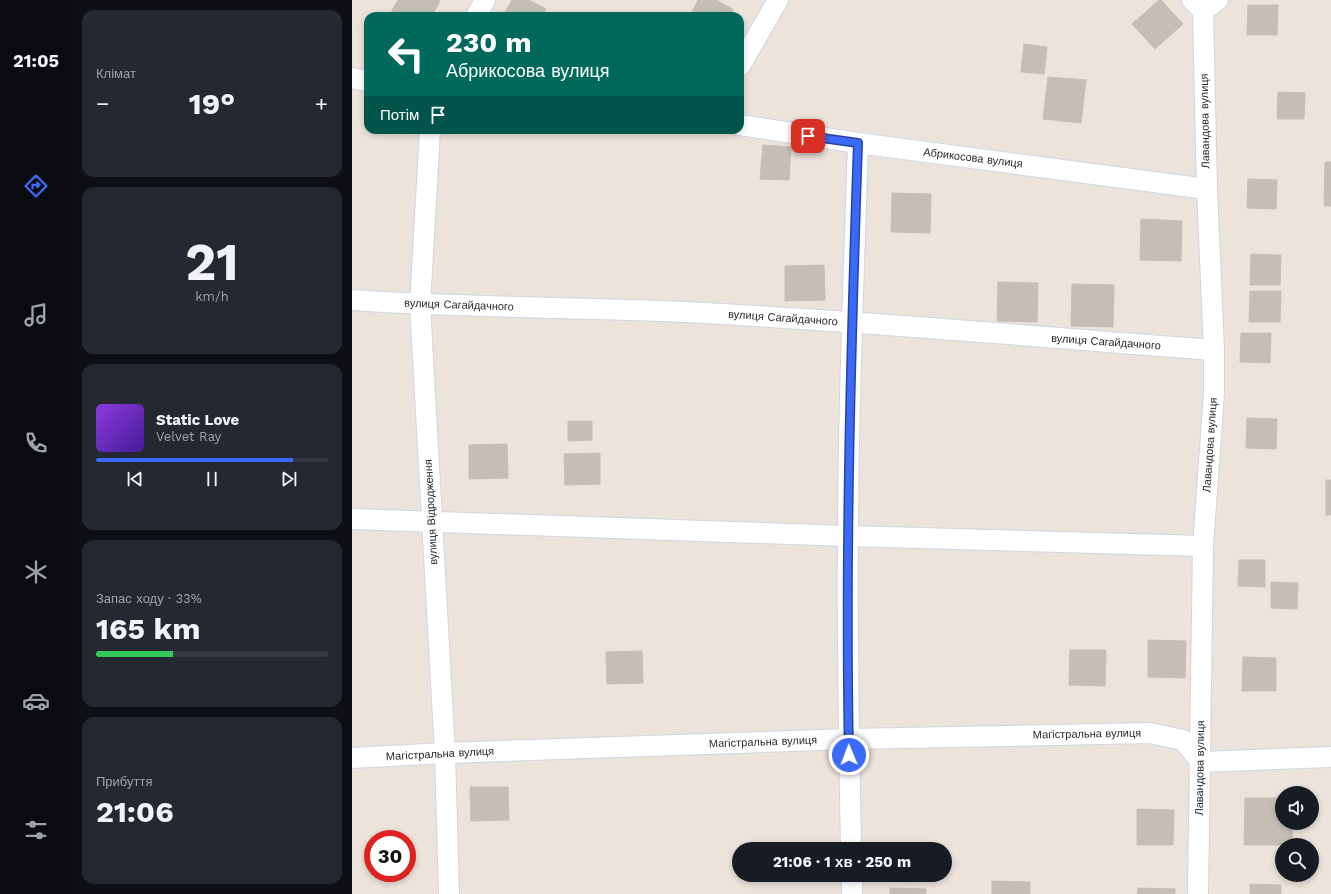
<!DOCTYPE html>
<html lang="uk">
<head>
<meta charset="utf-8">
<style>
  body { margin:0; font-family:"Work Sans",sans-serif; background:#242831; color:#f1f3f6; height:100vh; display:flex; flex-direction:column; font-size:15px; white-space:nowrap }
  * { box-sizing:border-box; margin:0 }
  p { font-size:13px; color:#9ea1a6 }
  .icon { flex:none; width:22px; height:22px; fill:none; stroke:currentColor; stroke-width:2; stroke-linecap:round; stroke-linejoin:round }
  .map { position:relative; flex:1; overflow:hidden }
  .drawer { display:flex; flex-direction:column; gap:10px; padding:10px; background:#0d0f14; width:280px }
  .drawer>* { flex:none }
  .top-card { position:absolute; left:12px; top:12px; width:380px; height:122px; border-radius:12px; box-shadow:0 2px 6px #0003; background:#00695c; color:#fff; overflow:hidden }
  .buttons { position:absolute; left:923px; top:786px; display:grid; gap:8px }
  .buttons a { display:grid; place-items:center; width:44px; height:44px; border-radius:50%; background:#171b24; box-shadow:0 2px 6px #0003; font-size:20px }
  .speed { position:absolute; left:12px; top:830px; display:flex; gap:8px; font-size:20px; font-weight:700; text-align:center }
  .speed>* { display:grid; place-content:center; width:52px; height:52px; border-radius:50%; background:#171b24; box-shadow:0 2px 6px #0003; line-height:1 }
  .speed .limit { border:6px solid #d22; background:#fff; color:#111 }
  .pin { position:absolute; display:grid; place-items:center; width:34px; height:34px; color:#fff; margin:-17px; border-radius:8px; box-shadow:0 2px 6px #0006 }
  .me { position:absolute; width:44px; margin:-22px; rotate:359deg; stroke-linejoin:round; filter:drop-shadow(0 0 3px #0008) }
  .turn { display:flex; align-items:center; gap:14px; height:84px; padding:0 16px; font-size:18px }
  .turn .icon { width:52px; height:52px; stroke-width:2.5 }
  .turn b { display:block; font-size:28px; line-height:34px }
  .then { display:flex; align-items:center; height:38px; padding:0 16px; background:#0003; gap:8px; font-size:15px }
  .big { font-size:30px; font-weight:700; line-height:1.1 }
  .drawer .widget { flex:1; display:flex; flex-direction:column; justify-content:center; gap:6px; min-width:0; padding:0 14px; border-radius:12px; background:#242831 }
  .drawer .dial { align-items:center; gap:0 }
  .dial b { font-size:52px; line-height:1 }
  .song { display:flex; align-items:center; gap:12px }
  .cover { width:48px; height:48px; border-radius:6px; background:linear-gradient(135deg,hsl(270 70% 55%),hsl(260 70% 35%)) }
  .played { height:4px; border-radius:2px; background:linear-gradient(90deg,#3b6af8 85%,#363941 85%) }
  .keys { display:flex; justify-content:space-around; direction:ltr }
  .heat { display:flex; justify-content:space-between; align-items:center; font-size:22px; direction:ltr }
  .charge { height:6px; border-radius:3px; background:linear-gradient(90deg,#34c759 33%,#363941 0) }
  .trip { position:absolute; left:380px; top:842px; width:220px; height:40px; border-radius:20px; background:#171b24; box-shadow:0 2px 6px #0003; font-weight:700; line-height:40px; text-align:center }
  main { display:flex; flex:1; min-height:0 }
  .tabs { display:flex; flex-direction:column; width:72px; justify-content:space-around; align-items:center; background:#090b0e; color:#9ea1a6 }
  .tabs .icon { width:28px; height:28px }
  .tabs .on { color:#3b6af8 }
  .tabs b { font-size:18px; color:#f1f3f6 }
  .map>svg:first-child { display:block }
  .building { fill:#c4beb7; stroke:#c7bfb5 }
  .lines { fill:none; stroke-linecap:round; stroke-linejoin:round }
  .street-casing { stroke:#d0d5e2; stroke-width:22 }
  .street { stroke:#fff; stroke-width:20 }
  .route-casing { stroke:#2645a1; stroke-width:10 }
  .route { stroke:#3b6af8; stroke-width:7 }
  .labels { text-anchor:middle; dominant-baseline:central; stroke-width:3.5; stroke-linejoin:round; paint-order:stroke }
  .street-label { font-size:11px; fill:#292929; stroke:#fff }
</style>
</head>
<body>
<main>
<nav class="tabs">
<b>21:05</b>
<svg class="icon on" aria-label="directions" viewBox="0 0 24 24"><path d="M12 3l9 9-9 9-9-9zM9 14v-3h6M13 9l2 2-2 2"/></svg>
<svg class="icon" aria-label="music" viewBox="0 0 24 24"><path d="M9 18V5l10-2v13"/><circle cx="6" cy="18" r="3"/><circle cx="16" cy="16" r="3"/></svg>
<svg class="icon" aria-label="phone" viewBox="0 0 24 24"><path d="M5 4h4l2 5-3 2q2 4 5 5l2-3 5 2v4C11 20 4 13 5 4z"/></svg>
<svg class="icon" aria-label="climate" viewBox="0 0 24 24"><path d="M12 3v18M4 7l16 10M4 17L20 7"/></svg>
<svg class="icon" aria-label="car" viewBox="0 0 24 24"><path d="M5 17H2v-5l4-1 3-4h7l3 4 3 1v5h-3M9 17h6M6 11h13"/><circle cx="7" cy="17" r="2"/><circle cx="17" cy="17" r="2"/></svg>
<svg class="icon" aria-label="filters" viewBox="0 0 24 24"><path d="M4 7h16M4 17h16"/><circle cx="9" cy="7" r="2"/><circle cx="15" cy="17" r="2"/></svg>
</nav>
<section class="drawer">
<div class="widget"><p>Клімат</p>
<div class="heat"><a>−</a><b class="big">19°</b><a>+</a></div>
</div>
<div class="widget dial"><b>21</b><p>km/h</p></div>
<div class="widget">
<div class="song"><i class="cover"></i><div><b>Static Love</b><p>Velvet Ray</p></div></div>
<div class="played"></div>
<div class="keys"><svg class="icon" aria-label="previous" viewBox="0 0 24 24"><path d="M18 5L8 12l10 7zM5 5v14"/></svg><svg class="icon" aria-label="pause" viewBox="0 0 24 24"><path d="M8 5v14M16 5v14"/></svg><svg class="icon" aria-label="next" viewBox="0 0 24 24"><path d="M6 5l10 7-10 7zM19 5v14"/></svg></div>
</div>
<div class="widget"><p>Запас ходу · 33%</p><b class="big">165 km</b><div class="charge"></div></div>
<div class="widget"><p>Прибуття</p><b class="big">21:06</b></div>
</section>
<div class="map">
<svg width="979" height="894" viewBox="0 0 979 894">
  <rect width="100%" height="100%" fill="#ece3db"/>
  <g class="building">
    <path d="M46,0H85L88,1L80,16H42L38,14Z"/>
    <path d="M160,0H177L194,9L190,16H151Z"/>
    <path d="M346,0H364L381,9L377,16H338Z"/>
    <path d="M807,0H809L831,24L803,49L780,24Z"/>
    <path d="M896,5H926L925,35H895Z"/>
    <path d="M672,44L695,47L692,74L669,72Z"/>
    <path d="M696,77L734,80L729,123L691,119Z"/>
    <path d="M926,92L953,93L952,119H925Z"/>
    <path d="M411,145L439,147L437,180L408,179Z"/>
    <path d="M973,162H979V206H972Z"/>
    <path d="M896,179L925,180L924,209L895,208Z"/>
    <path d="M540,193L579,194L578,233L539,232Z"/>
    <path d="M789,219L830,221L829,261L788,260Z"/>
    <path d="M899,254L929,255L928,285H898Z"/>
    <path d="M472,265L473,300L433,301V266Z"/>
    <path d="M646,282L686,283L685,322L645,321Z"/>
    <path d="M720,284L762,285L761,327L719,326Z"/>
    <path d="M898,291H929L928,322H897Z"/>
    <path d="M889,333H919L918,363L888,362Z"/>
    <path d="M895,418L925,419L924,449L894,448Z"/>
    <path d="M216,421H240V440L216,441Z"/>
    <path d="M155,444L156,478L117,479V445Z"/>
    <path d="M248,453V484L213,485L212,454Z"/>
    <rect x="974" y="480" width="5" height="35"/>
    <path d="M887,560H913V587L886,586Z"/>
    <path d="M919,582L946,583L945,609L919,608Z"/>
    <path d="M796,640L834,641L833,678L796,677Z"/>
    <path d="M718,650H754L753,686L717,685Z"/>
    <path d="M290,651L291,683L255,684L254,652Z"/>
    <path d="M891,657L924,658V691H890Z"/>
    <path d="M118,787H156L157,820L119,821Z"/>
    <path d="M893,798H930V823H941L940,845H892Z"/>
    <path d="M785,809L822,810L821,845H785Z"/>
    <path d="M640,881L678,882V894H640Z"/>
    <path d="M898,884L929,885V894H898Z"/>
    <path d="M538,888L574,889V894H538Z"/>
    <path d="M786,888L823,889V894H785Z"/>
  </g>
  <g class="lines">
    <g class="street-casing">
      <g id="street">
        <path d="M840,0L851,11L855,189L862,350V393L851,546L846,894"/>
        <path d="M851,11L866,0"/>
        <path d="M124,16L133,0"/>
        <path d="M388,66L426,0"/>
        <path d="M0,78L16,81"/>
        <path d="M388,125L506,143L855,189"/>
        <path d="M78,130L68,305L93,753L97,894"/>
        <path d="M0,300C111,308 223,307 334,312C510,321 686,337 862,350"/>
        <path d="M0,519L496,536L851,546"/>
        <path d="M0,758L93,753L497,739L798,733L831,740L849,762L979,757"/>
        <path d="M499,849C497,745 495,641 496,537C496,405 502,274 506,143"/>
        <path d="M500,875V894"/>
      </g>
    </g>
    <use href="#street" class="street"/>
  </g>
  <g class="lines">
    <g class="route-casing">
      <path id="route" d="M456,136L506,143C499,347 493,551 497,755"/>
    </g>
    <use href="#route" class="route"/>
  </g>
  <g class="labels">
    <g class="street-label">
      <text transform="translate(853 121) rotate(-91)">Лавандова вулиця</text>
      <text transform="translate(621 158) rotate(7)">Абрикосова вулиця</text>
      <text transform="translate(107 305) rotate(2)">вулиця Сагайдачного</text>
      <text transform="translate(431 318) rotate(4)">вулиця Сагайдачного</text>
      <text transform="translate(754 342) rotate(4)">вулиця Сагайдачного</text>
      <text transform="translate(858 445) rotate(-86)">Лавандова вулиця</text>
      <text transform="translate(79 512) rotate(-93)">вулиця Відродження</text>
      <text transform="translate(735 734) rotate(-1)">Магістральна вулиця</text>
      <text transform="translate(411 742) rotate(-2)">Магістральна вулиця</text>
      <text transform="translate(88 754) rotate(-3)">Магістральна вулиця</text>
      <text transform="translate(848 768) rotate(-89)">Лавандова вулиця</text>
    </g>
  </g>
</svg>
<div class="buttons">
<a><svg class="icon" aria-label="sound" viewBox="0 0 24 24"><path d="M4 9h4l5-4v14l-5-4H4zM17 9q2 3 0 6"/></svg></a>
<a><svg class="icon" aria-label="search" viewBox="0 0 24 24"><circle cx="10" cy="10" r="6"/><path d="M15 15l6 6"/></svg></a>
</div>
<div class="speed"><div class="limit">30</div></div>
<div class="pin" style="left:456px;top:136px;background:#d93025"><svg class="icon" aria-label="arrive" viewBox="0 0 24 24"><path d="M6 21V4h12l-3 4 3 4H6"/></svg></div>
<svg class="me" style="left:497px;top:755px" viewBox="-20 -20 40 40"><circle r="17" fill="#3b6af8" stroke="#fff" stroke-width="3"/><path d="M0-11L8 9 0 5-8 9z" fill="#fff"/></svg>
<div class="trip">21:06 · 1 хв · 250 m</div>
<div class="top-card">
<div class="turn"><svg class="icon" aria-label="left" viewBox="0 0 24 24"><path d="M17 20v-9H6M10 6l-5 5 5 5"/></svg><div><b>230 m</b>Абрикосова вулиця</div></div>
<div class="then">Потім<svg class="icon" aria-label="arrive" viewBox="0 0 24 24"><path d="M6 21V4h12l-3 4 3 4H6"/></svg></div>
</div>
</div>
</main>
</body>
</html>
